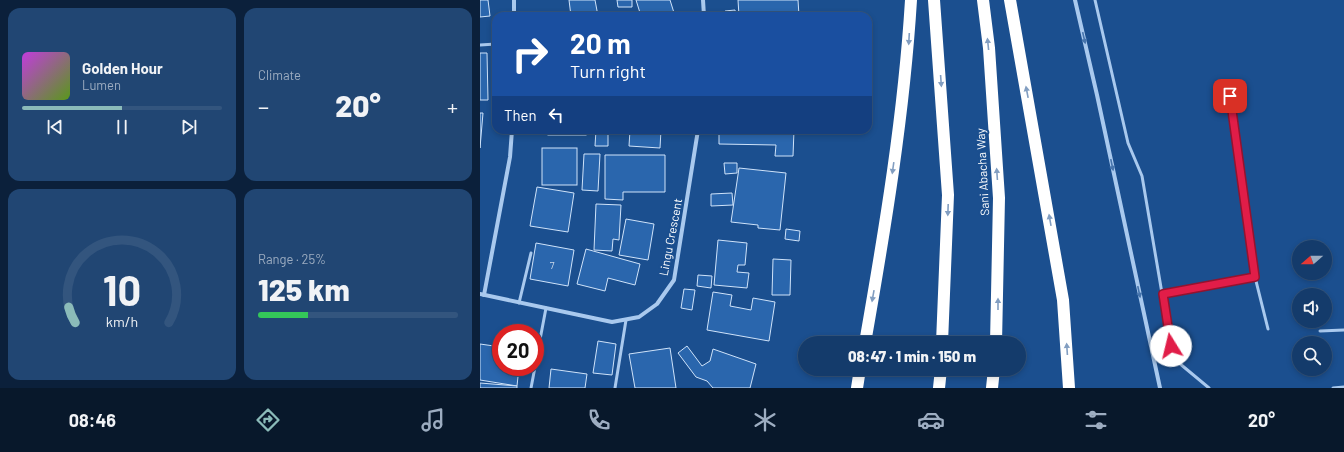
<!DOCTYPE html>
<html lang="en">
<head>
<meta charset="utf-8">
<style>
  body { margin:0; font-family:Barlow,sans-serif; background:#214673; color:#f1f3f6; height:100vh; display:flex; flex-direction:column; font-size:15px; white-space:nowrap }
  * { box-sizing:border-box; margin:0 }
  p { font-size:13px; color:#9dadc1 }
  .icon { flex:none; width:22px; height:22px; fill:none; stroke:currentColor; stroke-width:2; stroke-linecap:round; stroke-linejoin:round }
  .map { position:relative; flex:1; overflow:hidden }
  .panel { display:flex; flex-direction:column; gap:8px; padding:8px; background:#0b203b; width:480px }
  .panel>* { flex:none }
  .top-card { position:absolute; left:12px; top:12px; width:380px; height:122px; border-radius:12px; box-shadow:0 2px 6px #0003,0 0 0 1px #33557e; background:#1a4fa0; color:#fff; overflow:hidden }
  .needle { width:26px; rotate:250deg }
  .buttons { position:absolute; left:812px; top:240px; display:grid; gap:8px }
  .buttons a { display:grid; place-items:center; width:40px; height:40px; border-radius:50%; background:#143b6b; box-shadow:0 2px 6px #0003,0 0 0 1px #33557e; font-size:20px }
  .speed { position:absolute; left:12px; top:324px; display:flex; gap:8px; font-size:20px; font-weight:700; text-align:center }
  .speed>* { display:grid; place-content:center; width:52px; height:52px; border-radius:50%; background:#143b6b; box-shadow:0 2px 6px #0003,0 0 0 1px #33557e; line-height:1 }
  .speed .limit { border:6px solid #d22; background:#fff; color:#111 }
  .pin { position:absolute; display:grid; place-items:center; width:34px; height:34px; color:#fff; margin:-17px; border-radius:8px; box-shadow:0 2px 6px #0006 }
  .me { position:absolute; width:44px; margin:-22px; rotate:351deg; stroke-linejoin:round; filter:drop-shadow(0 0 3px #0008) }
  .turn { display:flex; align-items:center; gap:14px; height:84px; padding:0 12px; font-size:18px }
  .turn .icon { width:52px; height:52px; stroke-width:2.5 }
  .turn b { display:block; font-size:28px; line-height:34px }
  .then { display:flex; align-items:center; height:38px; padding:0 12px; background:#0003; gap:8px; font-size:15px }
  .big { font-size:30px; font-weight:800; line-height:1.1 }
  .panel .card { flex:1; display:flex; flex-direction:column; justify-content:center; gap:6px; min-width:0; padding:0 14px; border-radius:12px; background:#214673 }
  .panel .dial { align-items:center; gap:0 }
  .dial svg { height:104px; overflow:visible; fill:none; stroke:#33557e; stroke-width:7; stroke-linecap:round; text-anchor:middle }
  .dial text { fill:#f1f3f6; stroke:none }
  .song { display:flex; align-items:center; gap:12px }
  .cover { width:48px; height:48px; border-radius:6px; background:linear-gradient(135deg,hsl(290 70% 55%),hsl(90 70% 35%)) }
  .played { height:4px; border-radius:2px; background:linear-gradient(90deg,#8bbbb9 50%,#33557e 50%) }
  .keys { display:flex; justify-content:space-around; direction:ltr }
  .heat { display:flex; justify-content:space-between; align-items:center; font-size:22px; direction:ltr }
  .charge { height:6px; border-radius:3px; background:linear-gradient(90deg,#34c759 25%,#33557e 0) }
  .panel .tiles { flex:1; display:grid; gap:8px; grid-template-columns:repeat(2,1fr) }
  .trip { position:absolute; left:318px; top:336px; width:228px; height:40px; border-radius:20px; background:#143b6b; box-shadow:0 2px 6px #0003,0 0 0 1px #33557e; font-weight:800; line-height:40px; text-align:center }
  .tabs { display:flex; height:64px; justify-content:space-around; align-items:center; background:#08182b; color:#9dadc1 }
  .tabs .icon { width:28px; height:28px }
  .tabs .active { color:#8bbbb9 }
  .tabs b { font-size:18px; color:#f1f3f6 }
  main { display:flex; flex:1; min-height:0 }
  .map>svg:first-child { display:block }
  .building { fill:#2a66ad; stroke:#cfe3fa }
  .lines { fill:none; stroke-linecap:round; stroke-linejoin:round }
  .service { stroke:#a9c9ee; stroke-width:3 }
  .minor { stroke:#a9c9ee; stroke-width:4 }
  .motorway { stroke:#fff; stroke-width:12 }
  .oneway { fill:#4674ac }
  .oneway2 { fill:#829ec1 }
  .route-casing { stroke:#92132f; stroke-width:10 }
  .route { stroke:#e11d48; stroke-width:7 }
  .labels { text-anchor:middle; dominant-baseline:central; stroke-width:4; stroke-linejoin:round; paint-order:stroke }
  .number-label { font-size:10px; fill:#cad9ea }
  .street-label { font-size:12px; fill:#fff; stroke:#1b4f8f }
</style>
</head>
<body>
<main>
<section class="panel">
<div class="tiles">
<div class="card">
<div class="song"><i class="cover"></i><div><b>Golden Hour</b><p>Lumen</p></div></div>
<div class="played"></div>
<div class="keys"><svg class="icon" aria-label="previous" viewBox="0 0 24 24"><path d="M18 5L8 12l10 7zM5 5v14"/></svg><svg class="icon" aria-label="pause" viewBox="0 0 24 24"><path d="M8 5v14M16 5v14"/></svg><svg class="icon" aria-label="next" viewBox="0 0 24 24"><path d="M6 5l10 7-10 7zM19 5v14"/></svg></div>
</div>
<div class="card"><p>Climate</p>
<div class="heat"><a>−</a><b class="big">20°</b><a>+</a></div>
</div>
<div class="card dial"><svg viewBox="0 0 100 80">
<path d="M14 69A42 42 0 1 1 86 69"/>
<path d="M14 69A42 42 0 0 1 9 57" stroke="#8bbbb9"/>
<text x="50" y="56" font-size="32" font-weight="700">10</text>
<text x="50" y="72" font-size="11">km/h</text>
</svg></div>
<div class="card"><p>Range · 25%</p><b class="big">125 km</b><div class="charge"></div></div>
</div>
</section>
<div class="map">
<svg width="864" height="388" viewBox="0 0 864 388">
  <rect width="100%" height="100%" fill="#1b4f8f"/>
  <g class="building">
    <path d="M0,0H8L10,16L0,17Z"/>
    <path d="M89,0H115L118,16H91Z"/>
    <path d="M137,0H152V7H138Z"/>
    <path d="M156,0H190L195,16H161Z"/>
    <path d="M258,0H318L319,16H294V15L259,16Z"/>
    <path d="M255,10L256,16H246L245,11Z"/>
    <path d="M0,53H7L8,100H0Z"/>
    <path d="M0,113H3L0,148Z"/>
    <rect x="68" y="130" width="38" height="5"/>
    <path d="M116,130H128V146H115Z"/>
    <path d="M150,130H181L180,148L149,146Z"/>
    <path d="M239,130H314L313,156H295L296,145L239,144Z"/>
    <rect x="62" y="148" width="35" height="37"/>
    <path d="M104,154H120L118,191L102,190Z"/>
    <path d="M125,155H185V192H143V200L125,199Z"/>
    <path d="M244,163H257V173L245,174Z"/>
    <path d="M259,168L306,173L300,230L278,228V225L251,222Z"/>
    <path d="M57,187L94,193L88,232L50,226Z"/>
    <path d="M252,193L253,205L231,206V194Z"/>
    <path d="M116,204L141,205L139,240L133,239L132,251L114,250Z"/>
    <path d="M146,219L174,224L168,260L139,255Z"/>
    <path d="M306,229L320,231L319,241L305,239Z"/>
    <path d="M238,240L267,243L265,265H258L257,272L269,273L267,288L234,285Z"/>
    <path d="M56,243L94,250L88,286L50,279Z"/>
    <path d="M106,249L160,264L155,285L128,278L125,291L97,284Z"/>
    <path d="M293,259L311,260L310,295H292Z"/>
    <path d="M218,275L232,276L231,288L217,286Z"/>
    <path d="M204,289L215,290L212,310L201,308Z"/>
    <path d="M233,292L252,295L250,306L271,310L273,298L295,302L289,341L227,330Z"/>
    <path d="M118,341L136,344L132,375L113,373Z"/>
    <path d="M0,344L21,347V367H39L37,386L0,380Z"/>
    <path d="M207,346L222,366L230,361L233,349L276,364L270,388H233L227,381L216,377L198,353Z"/>
    <path d="M190,348L196,388H155L149,354Z"/>
    <path d="M71,369L107,374L105,388H69Z"/>
    <path d="M0,383L37,386V388H0Z"/>
  </g>
  <g class="lines">
    <g class="service">
      <path d="M615,0L648,143L662,176L693,358L729,388"/>
      <path d="M0,45L16,44"/>
      <path d="M750,96L775,277L788,329"/>
      <path d="M683,294L775,277"/>
      <path d="M39,303L51,253"/>
      <path d="M840,331L864,330"/>
      <path d="M55,366L66,308"/>
      <path d="M51,388L55,367"/>
      <path d="M135,388L146,320"/>
      <path d="M853,388L864,387"/>
    </g>
    <g class="minor">
      <path d="M34,0V16"/>
      <path d="M223,0L224,16"/>
      <path d="M595,0L617,95L680,388"/>
      <path d="M0,294L132,322L159,317L177,304L194,280L218,130"/>
      <path d="M4,295L30,157L32,130"/>
    </g>
    <g class="motorway">
      <path d="M454,0L468,195L462,343"/>
      <path d="M503,0L509,48L519,198L516,343"/>
      <path d="M530,0L583,300L589,388"/>
      <path d="M385,343C405,229 424,115 431,0"/>
      <path d="M377,388L380,369"/>
      <path d="M459,388L461,369"/>
      <path d="M512,388L514,369"/>
    </g>
  </g>
  <defs><path id="oneway-solid" d="M-6-.8H1V-3.2L6.5 0L1 3.2V.8H-6Z"/></defs>
  <g class="oneway">
    <use href="#oneway-solid" transform="translate(604 38) rotate(77)"/>
    <use href="#oneway-solid" transform="translate(632 165) rotate(78)"/>
    <use href="#oneway-solid" transform="translate(659 292) rotate(78)"/>
  </g>
  <g class="oneway2">
    <use href="#oneway-solid" transform="translate(429 39) rotate(93)"/>
    <use href="#oneway-solid" transform="translate(508 44) rotate(-96)"/>
    <use href="#oneway-solid" transform="translate(461 81) rotate(86)"/>
    <use href="#oneway-solid" transform="translate(547 92) rotate(-101)"/>
    <use href="#oneway-solid" transform="translate(413 168) rotate(98)"/>
    <use href="#oneway-solid" transform="translate(517 174) rotate(-94)"/>
    <use href="#oneway-solid" transform="translate(468 210) rotate(92)"/>
    <use href="#oneway-solid" transform="translate(570 220) rotate(-100)"/>
    <use href="#oneway-solid" transform="translate(393 296) rotate(100)"/>
    <use href="#oneway-solid" transform="translate(518 304) rotate(-90)"/>
    <use href="#oneway-solid" transform="translate(587 349) rotate(-94)"/>
  </g>
  <g class="lines">
    <g class="route-casing">
      <path id="route" d="M691,346L683,294L775,277L750,96"/>
    </g>
    <use href="#route" class="route"/>
  </g>
  <g class="labels">
    <g class="number-label">
      <text x="72" y="265">7</text>
    </g>
    <g class="street-label">
      <text transform="translate(502 172) rotate(-93)">Sani Abacha Way</text>
      <text transform="translate(190 237) rotate(-79)">Lingu Crescent</text>
    </g>
  </g>
</svg>
<div class="buttons">
<a><svg class="needle" viewBox="-14 -14 28 28"><path d="M0-13l5 13h-10z" fill="#e53935"/><path d="M0 13l5-13h-10z" fill="#9dadc1"/></svg></a>
<a><svg class="icon" aria-label="sound" viewBox="0 0 24 24"><path d="M4 9h4l5-4v14l-5-4H4zM17 9q2 3 0 6"/></svg></a>
<a><svg class="icon" aria-label="search" viewBox="0 0 24 24"><circle cx="10" cy="10" r="6"/><path d="M15 15l6 6"/></svg></a>
</div>
<div class="speed"><div class="limit">20</div></div>
<div class="pin" style="left:750px;top:96px;background:#d93025"><svg class="icon" aria-label="arrive" viewBox="0 0 24 24"><path d="M6 21V4h12l-3 4 3 4H6"/></svg></div>
<svg class="me" style="left:691px;top:346px" viewBox="-20 -20 40 40"><circle r="19" fill="#fff"/><path d="M0-13L10 11 0 6-10 11z" fill="#e11d48"/></svg>
<div class="trip">08:47 · 1 min · 150 m</div>
<div class="top-card">
<div class="turn"><svg class="icon" aria-label="right" viewBox="0 0 24 24"><path d="M7 20v-9h11M14 6l5 5-5 5"/></svg><div><b>20 m</b>Turn right</div></div>
<div class="then">Then<svg class="icon" aria-label="left" viewBox="0 0 24 24"><path d="M17 20v-9H6M10 6l-5 5 5 5"/></svg></div>
</div>
</div>
</main>
<nav class="tabs">
<b>08:46</b>
<svg class="icon active" aria-label="directions" viewBox="0 0 24 24"><path d="M12 3l9 9-9 9-9-9zM9 14v-3h6M13 9l2 2-2 2"/></svg>
<svg class="icon" aria-label="music" viewBox="0 0 24 24"><path d="M9 18V5l10-2v13"/><circle cx="6" cy="18" r="3"/><circle cx="16" cy="16" r="3"/></svg>
<svg class="icon" aria-label="phone" viewBox="0 0 24 24"><path d="M5 4h4l2 5-3 2q2 4 5 5l2-3 5 2v4C11 20 4 13 5 4z"/></svg>
<svg class="icon" aria-label="climate" viewBox="0 0 24 24"><path d="M12 3v18M4 7l16 10M4 17L20 7"/></svg>
<svg class="icon" aria-label="car" viewBox="0 0 24 24"><path d="M5 17H2v-5l4-1 3-4h7l3 4 3 1v5h-3M9 17h6M6 11h13"/><circle cx="7" cy="17" r="2"/><circle cx="17" cy="17" r="2"/></svg>
<svg class="icon" aria-label="filters" viewBox="0 0 24 24"><path d="M4 7h16M4 17h16"/><circle cx="9" cy="7" r="2"/><circle cx="15" cy="17" r="2"/></svg>
<b>20°</b>
</nav>
</body>
</html>
